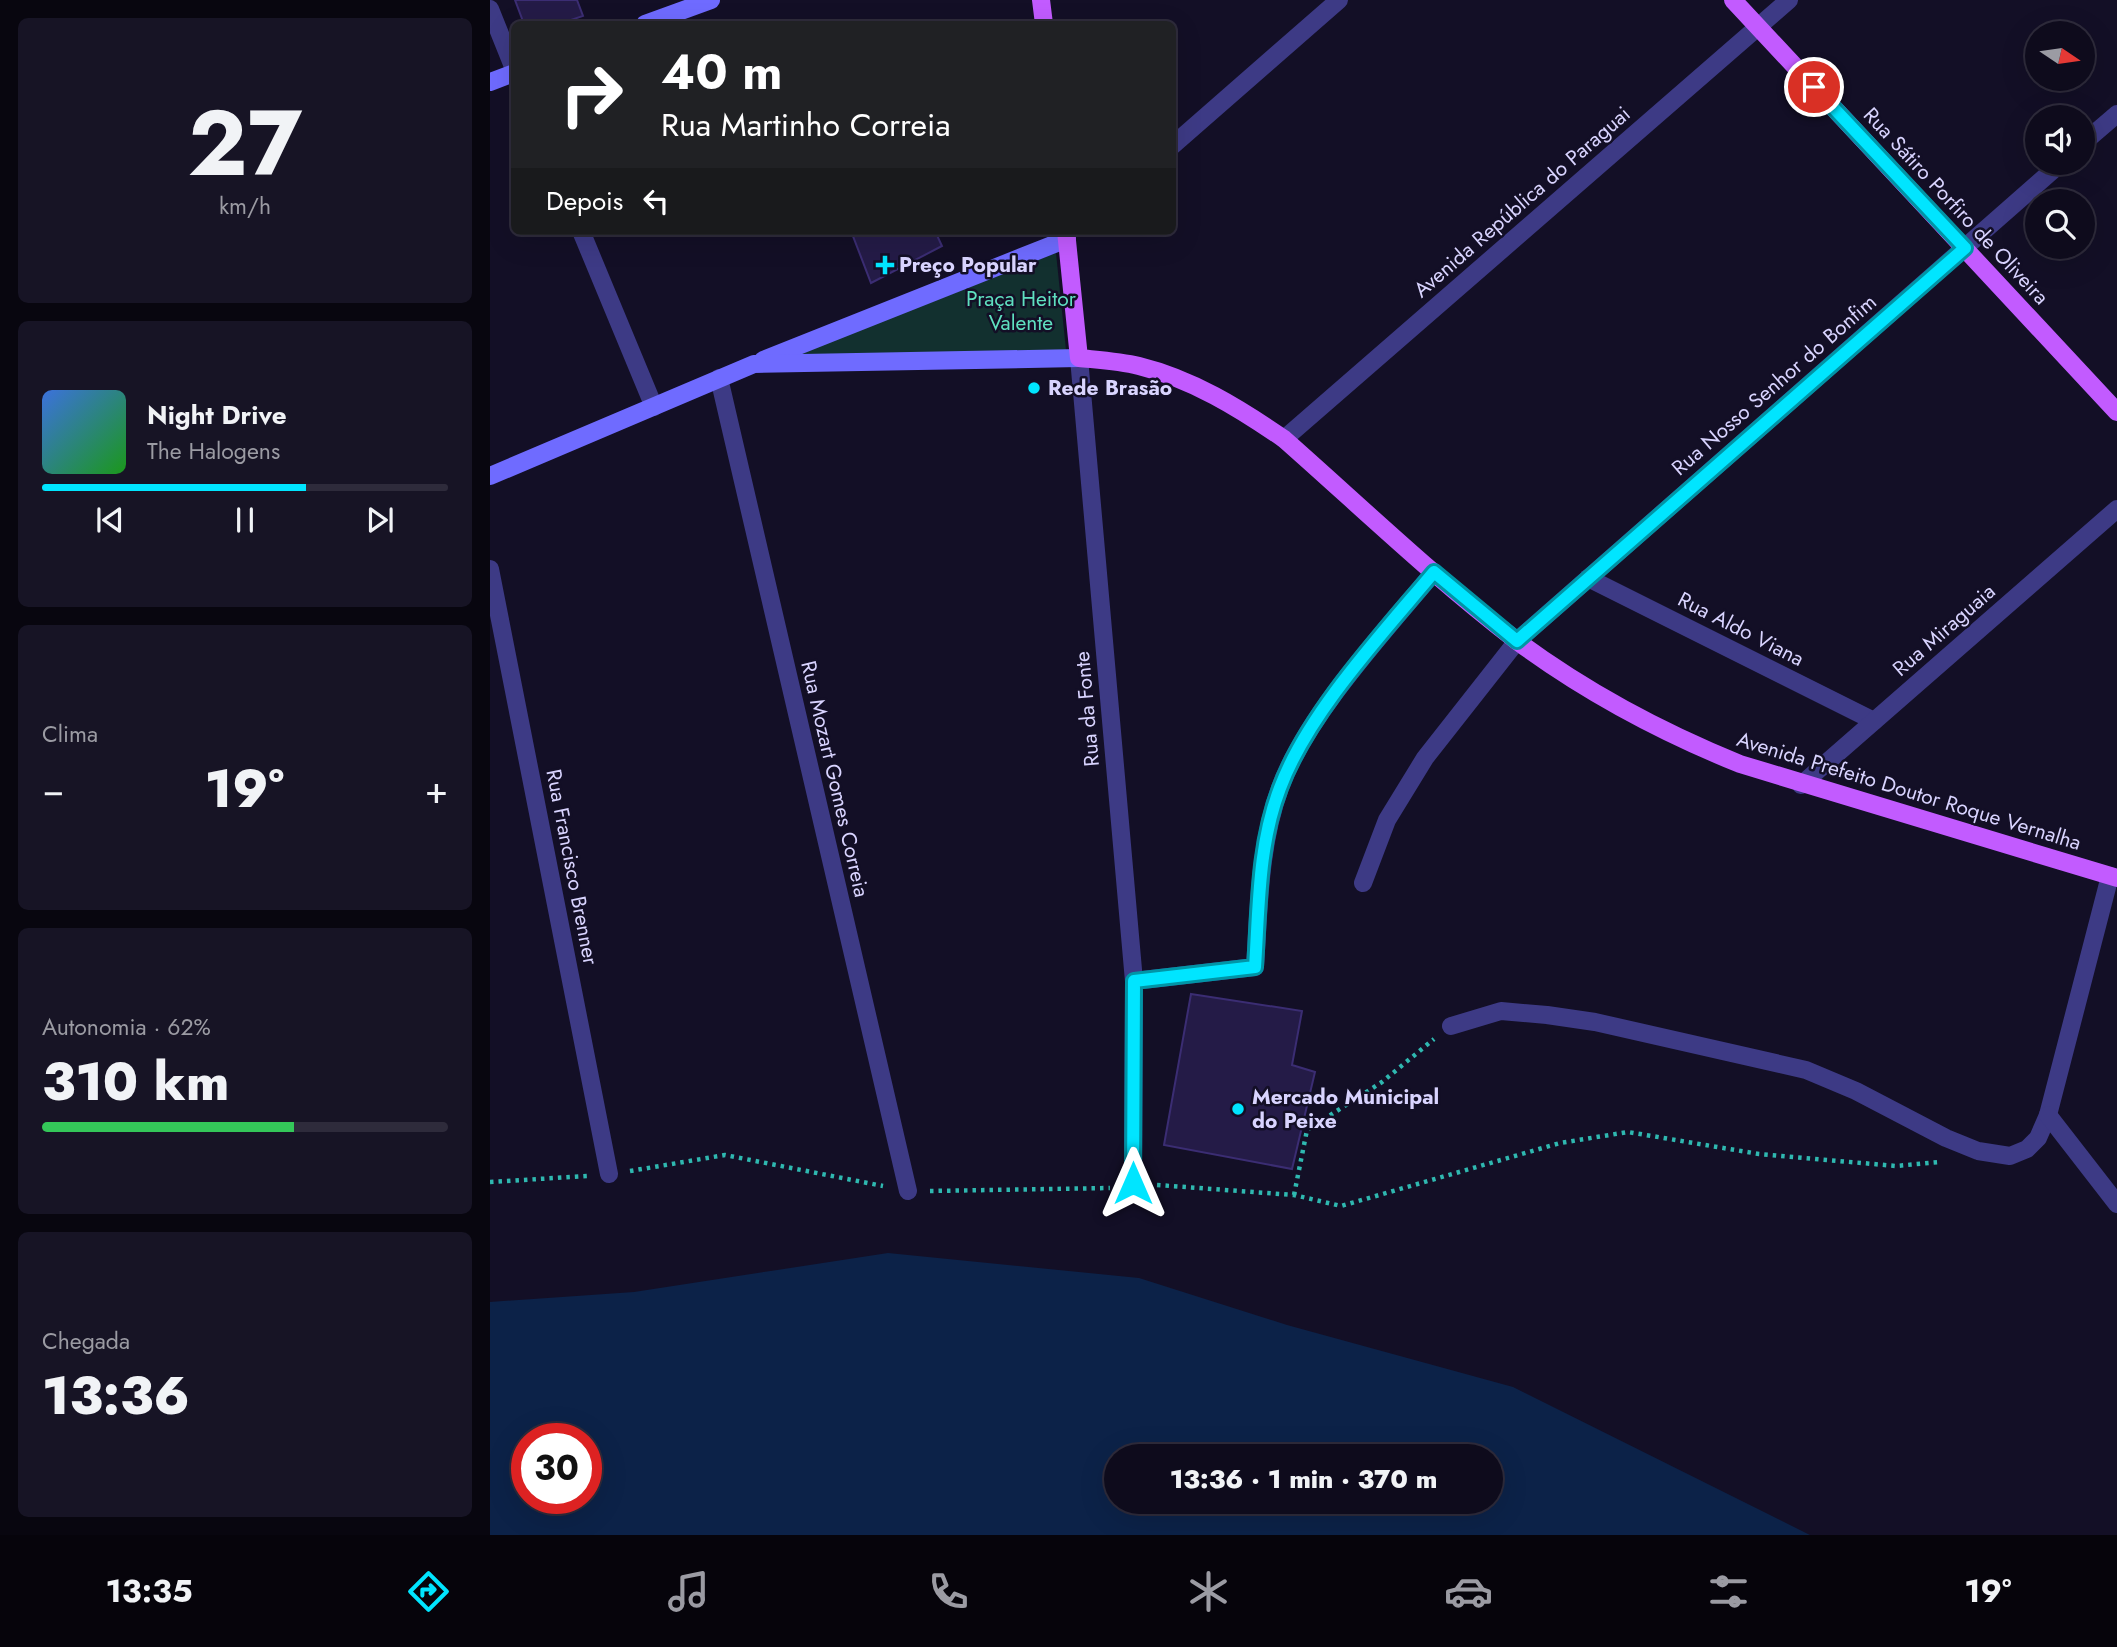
<!DOCTYPE html>
<html lang="pt">
<head>
<meta charset="utf-8">
<style>
  body { margin:0; font-family:Jost,sans-serif; background:#171425; color:#f1f3f6; height:100vh; display:flex; flex-direction:column; font-size:26px; white-space:nowrap }
  * { box-sizing:border-box; margin:0 }
  p { font-size:23px; color:#9b9ba3 }
  .icon { flex:none; width:38px; height:38px; fill:none; stroke:currentColor; stroke-width:2; stroke-linecap:round; stroke-linejoin:round }
  .map { position:relative; flex:1; overflow:hidden }
  .panel { display:flex; flex-direction:column; gap:18px; padding:18px; background:#08060f; width:490px }
  .panel>* { flex:none }
  .banner { position:absolute; left:21px; top:21px; width:665px; height:214px; border-radius:10px; box-shadow:0 7px 28px #0002,0 0 0 2px #2e2b3b; background:#202124; color:#fff; overflow:hidden }
  .needle { width:46px; rotate:103deg }
  .tools { position:absolute; left:1535px; top:21px; display:grid; gap:14px }
  .tools a { display:grid; place-items:center; width:70px; height:70px; border-radius:50%; background:#0e0b1c; box-shadow:0 7px 28px #0002,0 0 0 2px #2e2b3b; font-size:35px }
  .speed { position:absolute; left:21px; top:1423px; display:flex; gap:14px; font-size:35px; font-weight:700; text-align:center }
  .speed>* { display:grid; place-content:center; width:91px; height:91px; border-radius:50%; background:#0e0b1c; box-shadow:0 7px 28px #0002,0 0 0 2px #2e2b3b; line-height:1 }
  .speed .limit { border:10px solid #d22; background:#fff; color:#111 }
  .pin { position:absolute; display:grid; place-items:center; width:60px; height:60px; color:#fff; margin:-30px; border:4px solid #fff; border-radius:50%; box-shadow:0 2px 7px #0007 }
  .me { position:absolute; width:77px; margin:-38px; rotate:0deg; stroke-linejoin:round; filter:drop-shadow(0 0 5px #0008) }
  .turn { display:flex; align-items:center; gap:24px; height:147px; padding:0 35px; font-size:32px }
  .turn .icon { width:91px; height:91px; stroke-width:2.5 }
  .turn b { display:block; font-size:49px; line-height:60px }
  .then { display:flex; align-items:center; height:66px; padding:0 35px; background:#0003; gap:14px; font-size:26px }
  .big { font-size:52px; font-weight:800; line-height:1.1 }
  .panel .card { flex:1; display:flex; flex-direction:column; justify-content:center; gap:10px; min-width:0; padding:0 24px; border-radius:10px; background:#171425 }
  .panel .dial { align-items:center; gap:0 }
  .dial b { font-size:91px; line-height:1 }
  .song { display:flex; align-items:center; gap:21px }
  .cover { width:84px; height:84px; border-radius:10px; background:linear-gradient(135deg,hsl(220 70% 55%),hsl(120 70% 35%)) }
  .played { height:7px; border-radius:4px; background:linear-gradient(90deg,#00e5ff 65%,#2e2b3b 65%) }
  .keys { display:flex; justify-content:space-around; direction:ltr }
  .heat { display:flex; justify-content:space-between; align-items:center; font-size:38px; direction:ltr }
  .charge { height:10px; border-radius:5px; background:linear-gradient(90deg,#34c759 62%,#2e2b3b 0) }
  .trip { position:absolute; left:614px; top:1444px; width:399px; height:70px; border-radius:35px; background:#0e0b1c; box-shadow:0 7px 28px #0002,0 0 0 2px #2e2b3b; font-weight:800; line-height:70px; text-align:center }
  .menu { display:flex; height:112px; justify-content:space-around; align-items:center; background:#06040b; color:#9b9ba3 }
  .menu .icon { width:49px; height:49px }
  .menu .active { color:#00e5ff }
  .menu b { font-size:32px; color:#f1f3f6 }
  main { display:flex; flex:1; min-height:0 }
  .map>svg:first-child { display:block }
  .green { fill:#12302f }
  .water { fill:#0c2248; fill-rule:evenodd }
  .building { fill:#241b47; stroke:#3b2d73; stroke-width:2 }
  .lines { fill:none; stroke-linecap:round; stroke-linejoin:round }
  .path { stroke:#2fb8b0; stroke-width:4.5; stroke-dasharray:3.5 5; stroke-linecap:butt }
  .street { stroke:#3d3a85; stroke-width:18 }
  .secondary { stroke:#6f6bff; stroke-width:18 }
  .primary { stroke:#c25bff; stroke-width:18 }
  .route-casing { stroke:#0095a6; stroke-width:18 }
  .route { stroke:#00e5ff; stroke-width:12 }
  .poi-dot { fill:#00e5ff; stroke:#130f26; stroke-width:2.5 }
  .labels { text-anchor:middle; dominant-baseline:central; stroke-width:5; stroke-linejoin:round; paint-order:stroke }
  .street-label { font-size:21px; fill:#d9d4ff; stroke:#130f26 }
  .poi-label { font-size:21px; font-weight:bold; fill:#d9d4ff; stroke:#130f26; text-anchor:start }
  .park-label { font-size:21px; fill:#5fe0c0; stroke:#130f26 }
</style>
</head>
<body>
<main>
<section class="panel">
<div class="card dial"><b>27</b><p>km/h</p></div>
<div class="card">
<div class="song"><i class="cover"></i><div><b>Night Drive</b><p>The Halogens</p></div></div>
<div class="played"></div>
<div class="keys"><svg class="icon" aria-label="previous" viewBox="0 0 24 24"><path d="M18 5L8 12l10 7zM5 5v14"/></svg><svg class="icon" aria-label="pause" viewBox="0 0 24 24"><path d="M8 5v14M16 5v14"/></svg><svg class="icon" aria-label="next" viewBox="0 0 24 24"><path d="M6 5l10 7-10 7zM19 5v14"/></svg></div>
</div>
<div class="card"><p>Clima</p>
<div class="heat"><a>−</a><b class="big">19°</b><a>+</a></div>
</div>
<div class="card"><p>Autonomia · 62%</p><b class="big">310 km</b><div class="charge"></div></div>
<div class="card"><p>Chegada</p><b class="big">13:36</b></div>
</section>
<div class="map">
<svg width="1627" height="1535" viewBox="0 0 1627 1535">
  <rect width="100%" height="100%" fill="#130f26"/>
  <path class="green" d="M566,253L576,350L304,356Z"/>
  <path class="water" d="M398,1253L649,1278L797,1325L1023,1387L1320,1535H0V1302L144,1292ZM37,1438H96V1498H37ZM626,1456H1001V1502H626Z"/>
  <g class="building">
    <path d="M25,0H87L93,16L69,24H34Z"/>
    <path d="M361,231H445L452,246L381,283Z"/>
    <path d="M701,994L812,1011L802,1065L825,1072L802,1169L674,1145Z"/>
  </g>
  <g class="lines">
    <g class="path">
      <path d="M140,1171L235,1155L393,1186"/>
      <path d="M0,1182L97,1176"/>
      <path d="M667,1185L804,1195L851,1206L1070,1143L1138,1132L1269,1154L1406,1166L1449,1162"/>
      <path d="M440,1191L620,1188"/>
      <path d="M804,1195L817,1130L892,1082L944,1039"/>
    </g>
    <g class="street">
      <path d="M0,9L24,69"/>
      <path d="M1592,144L1627,114"/>
      <path d="M682,146L849,0"/>
      <path d="M91,231L164,407"/>
      <path d="M589,358L644,981L643,1183"/>
      <path d="M229,378L418,1191"/>
      <path d="M794,439L1299,0"/>
      <path d="M0,569L119,1174"/>
      <path d="M1098,578L1384,721"/>
      <path d="M1311,785L1627,509"/>
      <path d="M873,883L897,820L935,758L1027,641L1571,163"/>
      <path d="M644,981L765,967C769,908 769,845 790,788C816,716 894,632 944,572"/>
      <path d="M961,1026L1011,1011L1057,1015L1105,1022L1316,1070L1366,1091L1456,1138L1488,1151L1520,1156L1537,1149L1548,1138L1558,1115L1620,876"/>
      <path d="M1558,1115L1627,1204"/>
    </g>
    <g class="secondary">
      <path d="M155,24L221,0"/>
      <path d="M0,82L24,73"/>
      <path d="M273,360L577,239"/>
      <path d="M0,476L264,364L589,358"/>
    </g>
    <g class="primary">
      <path d="M551,0L554,24"/>
      <path d="M1243,0L1627,412"/>
      <path d="M576,231L589,358C609,360 629,361 649,366C702,379 749,408 794,439C871,507 946,579 1027,641C1096,692 1171,732 1250,764L1627,878"/>
    </g>
  </g>
  <g class="lines">
    <g class="route-casing">
      <path id="route" d="M643,1183L644,981L765,967C769,908 768,845 790,788C818,713 892,634 944,572L1027,641L1475,248L1324,87"/>
    </g>
    <use href="#route" class="route"/>
  </g>
  <g class="poi-dot">
    <path d="M391.5 254.5h7v7h7v7h-7v7h-7v-7h-7v-7h7z"/>
    <circle cx="544" cy="388" r="7"/>
    <circle cx="748" cy="1109" r="7"/>
  </g>
  <g class="labels">
    <g class="street-label">
      <text transform="translate(1032 202) rotate(-41)">Avenida República do Paraguai</text>
      <text transform="translate(1466 206) rotate(47)">Rua Sátiro Porfiro de Oliveira</text>
      <text transform="translate(1284 385) rotate(-41)">Rua Nosso Senhor do Bonfim</text>
      <text transform="translate(1251 629) rotate(27)">Rua Aldo Viana</text>
      <text transform="translate(1454 630) rotate(-41)">Rua Miraguaia</text>
      <text transform="translate(597 709) rotate(-95)">Rua da Fonte</text>
      <text transform="translate(345 779) rotate(77)">Rua Mozart Gomes Correia</text>
      <text transform="translate(1419 791) rotate(17)">Avenida Prefeito Doutor Roque Vernalha</text>
      <text transform="translate(82 867) rotate(79)">Rua Francisco Brenner</text>
    </g>
    <g class="poi-label">
      <text x="409" y="265">Preço Popular</text>
      <text x="558" y="388">Rede Brasão</text>
      <text x="762" y="1097">Mercado Municipal<tspan x="762" dy="24">do Peixe</tspan></text>
    </g>
    <g class="park-label">
      <text x="531" y="299">Praça Heitor<tspan x="531" dy="24">Valente</tspan></text>
    </g>
  </g>
</svg>
<div class="tools">
<a><svg class="needle" viewBox="-14 -14 28 28"><path d="M0-13l5 13h-10z" fill="#e53935"/><path d="M0 13l5-13h-10z" fill="#9b9ba3"/></svg></a>
<a><svg class="icon" aria-label="sound" viewBox="0 0 24 24"><path d="M4 9h4l5-4v14l-5-4H4zM17 9q2 3 0 6"/></svg></a>
<a><svg class="icon" aria-label="search" viewBox="0 0 24 24"><circle cx="10" cy="10" r="6"/><path d="M15 15l6 6"/></svg></a>
</div>
<div class="speed"><div class="limit">30</div></div>
<div class="pin" style="left:1324px;top:87px;background:#d93025"><svg class="icon" aria-label="arrive" viewBox="0 0 24 24"><path d="M6 21V4h12l-3 4 3 4H6"/></svg></div>
<svg class="me" style="left:643px;top:1183px" viewBox="-20 -20 40 40"><path d="M0-17L14 15 0 8-14 15z" fill="#00e5ff" stroke="#fff" stroke-width="4"/></svg>
<div class="trip">13:36 · 1 min · 370 m</div>
<div class="banner">
<div class="turn"><svg class="icon" aria-label="right" viewBox="0 0 24 24"><path d="M7 20v-9h11M14 6l5 5-5 5"/></svg><div><b>40 m</b>Rua Martinho Correia</div></div>
<div class="then">Depois<svg class="icon" aria-label="left" viewBox="0 0 24 24"><path d="M17 20v-9H6M10 6l-5 5 5 5"/></svg></div>
</div>
</div>
</main>
<nav class="menu">
<b>13:35</b>
<svg class="icon active" aria-label="directions" viewBox="0 0 24 24"><path d="M12 3l9 9-9 9-9-9zM9 14v-3h6M13 9l2 2-2 2"/></svg>
<svg class="icon" aria-label="music" viewBox="0 0 24 24"><path d="M9 18V5l10-2v13"/><circle cx="6" cy="18" r="3"/><circle cx="16" cy="16" r="3"/></svg>
<svg class="icon" aria-label="phone" viewBox="0 0 24 24"><path d="M5 4h4l2 5-3 2q2 4 5 5l2-3 5 2v4C11 20 4 13 5 4z"/></svg>
<svg class="icon" aria-label="climate" viewBox="0 0 24 24"><path d="M12 3v18M4 7l16 10M4 17L20 7"/></svg>
<svg class="icon" aria-label="car" viewBox="0 0 24 24"><path d="M5 17H2v-5l4-1 3-4h7l3 4 3 1v5h-3M9 17h6M6 11h13"/><circle cx="7" cy="17" r="2"/><circle cx="17" cy="17" r="2"/></svg>
<svg class="icon" aria-label="filters" viewBox="0 0 24 24"><path d="M4 7h16M4 17h16"/><circle cx="9" cy="7" r="2"/><circle cx="15" cy="17" r="2"/></svg>
<b>19°</b>
</nav>
</body>
</html>
